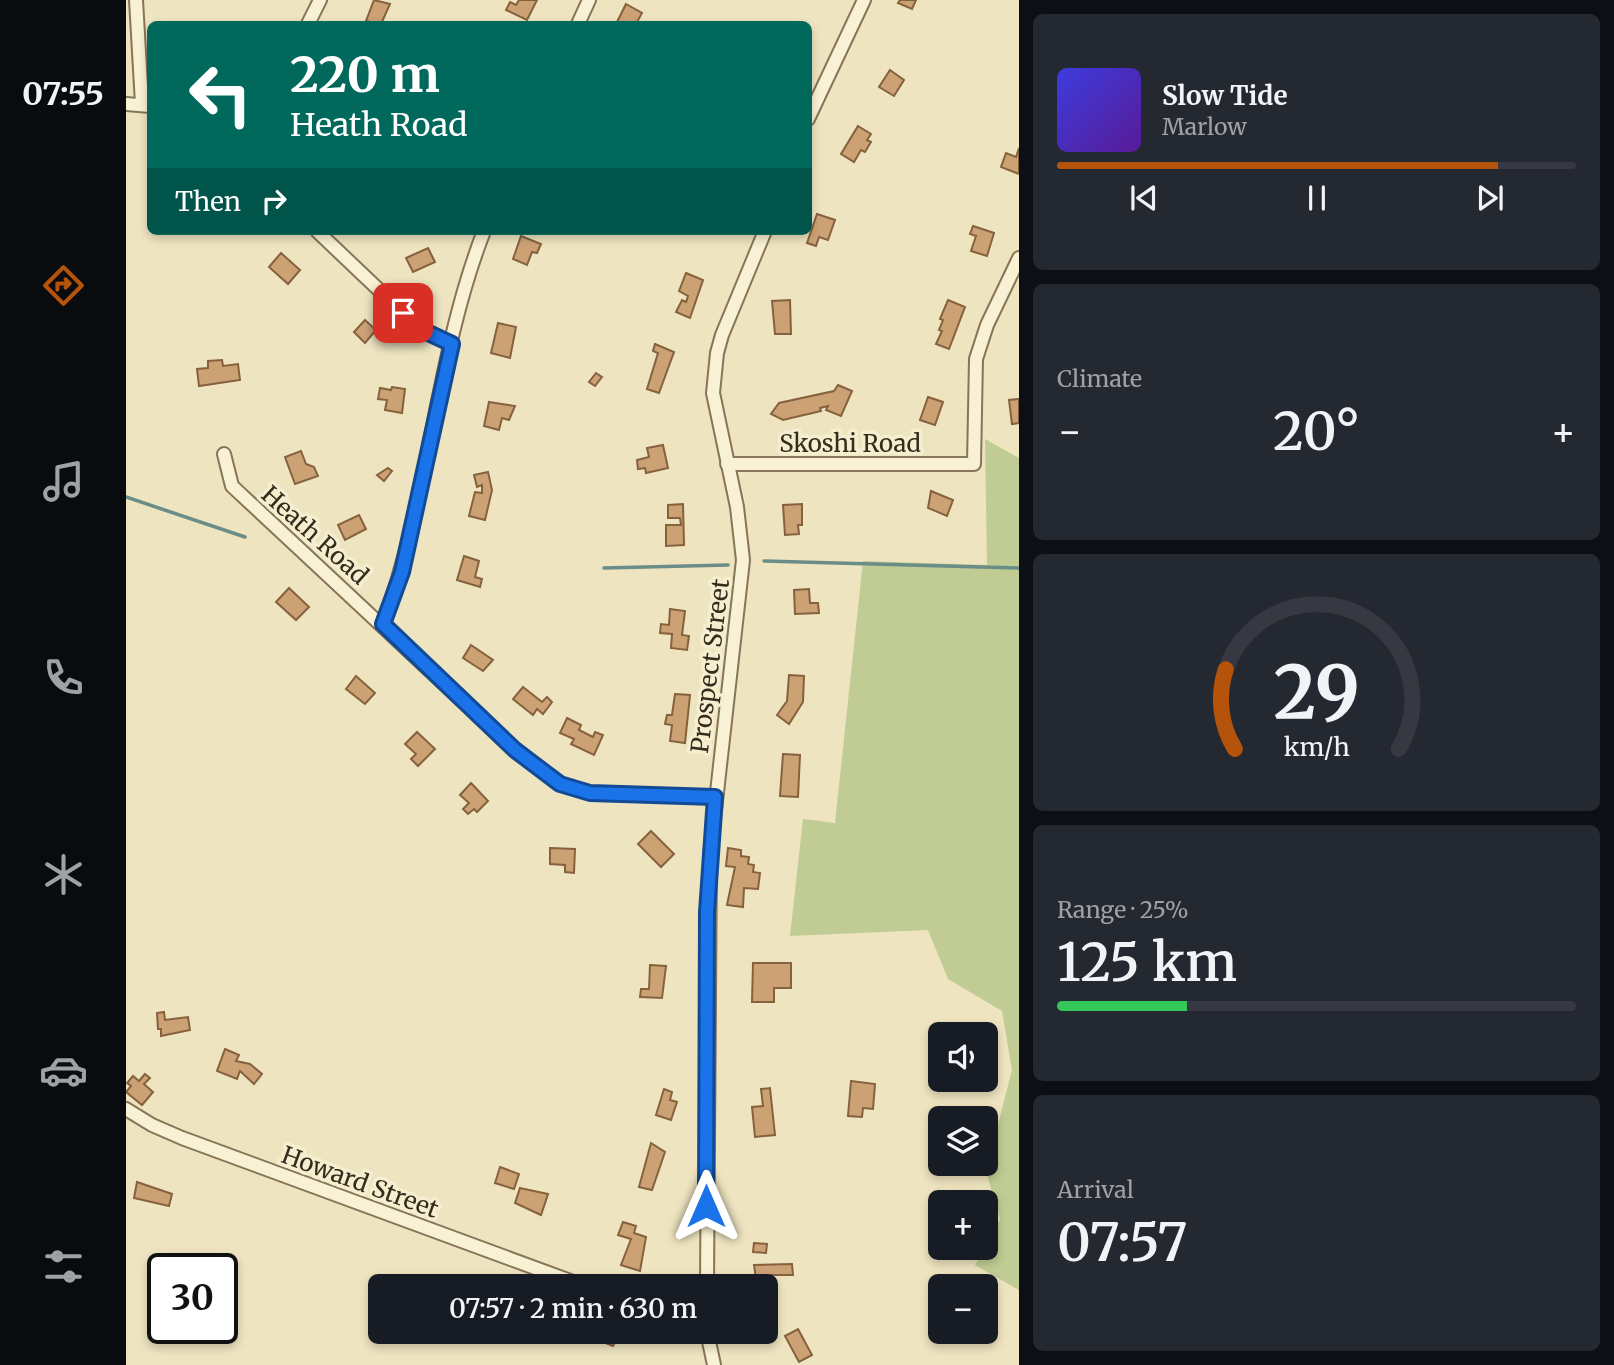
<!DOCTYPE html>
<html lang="en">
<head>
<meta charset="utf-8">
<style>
  body { margin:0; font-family:Merriweather,serif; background:#242831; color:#f1f3f6; height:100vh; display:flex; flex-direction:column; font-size:26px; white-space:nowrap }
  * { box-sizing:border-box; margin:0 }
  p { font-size:23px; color:#9ea1a6 }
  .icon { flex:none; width:38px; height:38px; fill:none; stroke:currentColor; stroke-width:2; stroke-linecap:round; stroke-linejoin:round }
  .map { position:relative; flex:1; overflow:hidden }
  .side { display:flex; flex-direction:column; gap:14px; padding:14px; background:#0d0f14; width:595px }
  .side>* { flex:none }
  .guide { position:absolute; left:21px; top:21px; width:665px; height:214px; border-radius:10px; box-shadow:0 4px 10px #0003; background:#00695c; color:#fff; overflow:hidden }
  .tools { position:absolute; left:802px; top:1022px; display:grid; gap:14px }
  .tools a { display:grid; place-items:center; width:70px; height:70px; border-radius:10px; background:#171b24; box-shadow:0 4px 10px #0003; font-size:35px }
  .speed { position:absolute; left:21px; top:1253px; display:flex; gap:14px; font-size:35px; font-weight:700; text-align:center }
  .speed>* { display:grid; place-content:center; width:91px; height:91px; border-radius:50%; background:#171b24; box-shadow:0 4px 10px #0003; line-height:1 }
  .speed .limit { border:4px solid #111; border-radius:10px; background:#fff; color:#111 }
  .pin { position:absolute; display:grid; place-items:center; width:60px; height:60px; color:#fff; margin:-30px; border-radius:14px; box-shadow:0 4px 10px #0006 }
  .me { position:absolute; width:77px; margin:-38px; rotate:0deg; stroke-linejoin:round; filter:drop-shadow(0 0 5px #0008) }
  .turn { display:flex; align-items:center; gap:24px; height:147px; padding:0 28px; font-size:32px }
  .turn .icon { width:91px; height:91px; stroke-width:2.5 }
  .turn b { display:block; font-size:49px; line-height:60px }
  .then { display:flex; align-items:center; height:66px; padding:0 28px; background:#0003; gap:14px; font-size:26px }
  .big { font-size:52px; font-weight:600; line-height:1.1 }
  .side .card { flex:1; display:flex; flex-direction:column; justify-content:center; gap:10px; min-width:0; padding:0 24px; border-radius:10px; background:#242831 }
  .side .dial { align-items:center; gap:0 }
  .dial svg { height:182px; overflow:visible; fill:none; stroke:#363941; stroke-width:7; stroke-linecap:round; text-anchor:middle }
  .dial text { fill:#f1f3f6; stroke:none }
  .song { display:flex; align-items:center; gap:21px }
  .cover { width:84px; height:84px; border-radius:10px; background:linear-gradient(135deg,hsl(240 70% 55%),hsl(270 70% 35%)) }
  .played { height:7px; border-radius:4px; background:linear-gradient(90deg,#b45309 85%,#363941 85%) }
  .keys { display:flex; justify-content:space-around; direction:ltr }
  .heat { display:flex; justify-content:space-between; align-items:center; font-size:38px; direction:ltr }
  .charge { height:10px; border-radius:5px; background:linear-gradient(90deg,#34c759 25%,#363941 0) }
  .trip { position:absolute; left:242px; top:1274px; width:410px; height:70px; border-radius:10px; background:#171b24; box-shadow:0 4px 10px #0003; font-weight:600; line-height:70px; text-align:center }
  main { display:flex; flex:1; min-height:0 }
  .tabs { display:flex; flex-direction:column; width:126px; justify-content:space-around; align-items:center; background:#090b0e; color:#9ea1a6 }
  .tabs .icon { width:49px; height:49px }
  .tabs .on { color:#b45309 }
  .tabs b { font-size:32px; color:#f1f3f6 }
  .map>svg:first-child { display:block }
  .green { fill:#c0cc94 }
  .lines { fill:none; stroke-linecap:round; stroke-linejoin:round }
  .stream { stroke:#6a8d88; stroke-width:3.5 }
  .building { fill:#cca275; stroke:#86613e; stroke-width:2 }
  .minor-casing { stroke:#877558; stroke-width:16 }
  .minor { stroke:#f9f1d3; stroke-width:12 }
  .route-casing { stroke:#114b97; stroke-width:18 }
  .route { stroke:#1a73e8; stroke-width:12 }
  .labels { text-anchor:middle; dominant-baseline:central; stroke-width:7; stroke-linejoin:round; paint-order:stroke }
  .street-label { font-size:24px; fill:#362b1c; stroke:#f5eecf }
</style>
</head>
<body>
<main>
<nav class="tabs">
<b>07:55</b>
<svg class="icon on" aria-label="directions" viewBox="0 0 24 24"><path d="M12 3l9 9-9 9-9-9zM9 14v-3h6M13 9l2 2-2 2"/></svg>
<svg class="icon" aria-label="music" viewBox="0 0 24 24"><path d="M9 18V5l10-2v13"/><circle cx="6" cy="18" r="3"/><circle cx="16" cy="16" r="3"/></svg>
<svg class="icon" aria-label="phone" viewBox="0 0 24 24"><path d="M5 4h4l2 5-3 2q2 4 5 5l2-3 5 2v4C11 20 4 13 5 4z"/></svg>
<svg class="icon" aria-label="climate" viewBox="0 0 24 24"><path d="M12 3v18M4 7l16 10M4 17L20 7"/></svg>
<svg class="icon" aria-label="car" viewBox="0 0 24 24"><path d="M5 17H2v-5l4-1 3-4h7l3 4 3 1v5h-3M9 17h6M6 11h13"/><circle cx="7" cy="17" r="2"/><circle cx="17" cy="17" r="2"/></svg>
<svg class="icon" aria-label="filters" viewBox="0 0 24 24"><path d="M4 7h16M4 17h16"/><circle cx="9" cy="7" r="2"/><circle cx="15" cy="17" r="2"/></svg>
</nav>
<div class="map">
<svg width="893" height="1365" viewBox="0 0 893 1365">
  <rect width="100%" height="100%" fill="#eee4c0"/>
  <path class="green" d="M859,439L893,458V1290L849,1265L874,1219L860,1171L886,1070L876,1011L822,979L802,930L664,936L677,819L709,823L737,561L861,565Z"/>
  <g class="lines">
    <g class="stream">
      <path d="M0,497L119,537"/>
      <path d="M638,561L893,568"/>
      <path d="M478,568L602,565"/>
    </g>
  </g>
  <g class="building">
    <path d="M248,0L264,4L255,24L240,21Z"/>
    <path d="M393,0H411L401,20L380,10L384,2L390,5Z"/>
    <path d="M774,0H790L786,9L772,3Z"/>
    <path d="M500,4L516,13L510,24H490Z"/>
    <path d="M764,70L778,80L768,96L753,87Z"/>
    <path d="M732,126L745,134L741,140L745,142L739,152L735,150L728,162L715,154Z"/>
    <path d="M893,148V174L875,167L880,153L890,157Z"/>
    <path d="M691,214L709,220L702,240L693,237L690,246L681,243Z"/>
    <path d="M847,226L868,233L861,256L845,251L850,236L844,234Z"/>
    <path d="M395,236L415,244L411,253L406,252L401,265L387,259Z"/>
    <path d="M302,248L309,262L287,272L280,258Z"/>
    <path d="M155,253L174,270L162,284L143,267Z"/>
    <path d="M560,273L577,280L564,318L550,312L556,300L560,302L562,296L553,291Z"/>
    <path d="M664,300L665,334H649L646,301Z"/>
    <path d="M822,300L839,307L823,349L810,344L816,331L813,330L817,320L814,319Z"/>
    <path d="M239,320L250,330L239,343L228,332Z"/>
    <path d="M372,323L390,327L384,358L365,353Z"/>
    <path d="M529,344L548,352L533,393L521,389L532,353L527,351Z"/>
    <path d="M96,360L97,366L112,364L114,380L73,386L71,369L82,368V361Z"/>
    <path d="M470,373L476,377L469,386L463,382Z"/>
    <path d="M712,385L726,391L715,416L700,410L702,406L694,408L695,411L657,420L645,414L653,403L708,391Z"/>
    <path d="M266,387L279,389L276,413L259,410L261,400L252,399L254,388L265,390Z"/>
    <path d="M802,397L817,402L809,425L794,420Z"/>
    <path d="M893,399V423L886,424L883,400Z"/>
    <path d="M363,402L389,406L383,420L376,418L373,430L358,426Z"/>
    <path d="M537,445L542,468L520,473L519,468L512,469L511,460L523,457L521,448Z"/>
    <path d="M175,451L180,464L188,467L192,476L169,484L159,457Z"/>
    <path d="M262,468L266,471L258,481L251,475Z"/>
    <path d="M362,472L366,490L359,520L343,516L349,492L356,493V485L351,487L348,475Z"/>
    <path d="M805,491L827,500L821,516L802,508Z"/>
    <path d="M557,504L558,545L540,546V525H555L554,518H542V505Z"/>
    <path d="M676,504V525H672L673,534L659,535L657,505Z"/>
    <path d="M233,515L240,529L219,540L212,525Z"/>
    <path d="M338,556L353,561L349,577L356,579L354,587L331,580Z"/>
    <path d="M163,588L183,607L170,620L150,602Z"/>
    <path d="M683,589L684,603H692L693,613L669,614L668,590Z"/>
    <path d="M544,609L559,611L556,635L563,636L561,650L545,648L546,634L534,633L535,624L543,625Z"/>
    <path d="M345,645L367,660L357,671L337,658Z"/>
    <path d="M663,675L678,676L677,702L663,724L651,715L661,701Z"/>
    <path d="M230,676L249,693L239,704L220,689Z"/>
    <path d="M397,687L416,702L421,697L426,702L417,714L411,709L407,715L387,699Z"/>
    <path d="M549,694L564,695L559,743L544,741L546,725L539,724L541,715H546Z"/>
    <path d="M441,718L455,725L453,730L467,737L469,732L477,735L468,755L445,744L448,739L434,733Z"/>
    <path d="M291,732L309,749L292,766L285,759L290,754L279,744Z"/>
    <path d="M657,754L674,755L672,797L654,796Z"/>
    <path d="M345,783L362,801L351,812L348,809L342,814L337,809L343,803L334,795Z"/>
    <path d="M525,831L548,854L535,867L512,844Z"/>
    <path d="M424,848L449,849L448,873L439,872V865L424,864Z"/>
    <path d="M602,848L615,850V856L623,857L622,864L628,865L627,872L634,873L632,889L618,888L617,907L601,905L609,867L600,866Z"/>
    <path d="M627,963H665V988H648V1002H626Z"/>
    <path d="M524,965L540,966L536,998L514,997L515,989H523Z"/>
    <path d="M38,1012L39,1020L62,1017L64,1030L35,1036V1029H32L31,1013Z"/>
    <path d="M99,1049L113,1055L110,1061L124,1064L136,1074L128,1084L114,1071L111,1079L91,1071Z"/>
    <path d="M19,1074L24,1078L18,1084L27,1092L16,1105L0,1092L5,1086L1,1083L7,1076L13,1081Z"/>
    <path d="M725,1081L749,1084L747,1109L737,1108L736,1117L722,1116Z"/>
    <path d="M644,1088L649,1135L629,1137L626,1107L637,1106L635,1089Z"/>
    <path d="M538,1089L546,1092L544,1100L551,1102L545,1120L530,1115Z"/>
    <path d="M525,1143L539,1152L526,1190L513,1187Z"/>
    <path d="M374,1167L393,1174L388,1189L369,1183Z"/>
    <path d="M11,1182L46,1194L43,1206L8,1198Z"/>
    <path d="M394,1188L422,1194L415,1215L389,1203Z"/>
    <path d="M497,1222L510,1226L508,1233L520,1237L514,1271L495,1265L505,1239L492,1235Z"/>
    <path d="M628,1243L641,1244L640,1253L627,1252Z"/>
    <path d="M666,1264L667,1275H643L646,1304H639V1286H631L628,1265Z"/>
    <path d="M672,1329L686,1355L673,1362L659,1336Z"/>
    <path d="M473,1332H495L487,1346L469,1339Z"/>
  </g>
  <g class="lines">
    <g class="minor-casing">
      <g id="minor">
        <path d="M10,0L16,104"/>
        <path d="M182,24L194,0"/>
        <path d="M452,24L463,0"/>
        <path d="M0,104L24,106"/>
        <path d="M682,119L738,0"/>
        <path d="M191,231L294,329L326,344"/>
        <path d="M98,454L106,486L389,750L434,784L464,793L589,797"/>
        <path d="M601,464H848L850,359L861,325L893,258"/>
        <path d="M257,624C304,497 309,357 358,231"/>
        <path d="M0,1109L26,1125L56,1138L458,1286"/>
        <path d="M581,1286L584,855L617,560L611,507L587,393L591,353L596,335L639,231"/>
        <path d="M581,1332L588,1365"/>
      </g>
    </g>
    <use href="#minor" class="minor"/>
  </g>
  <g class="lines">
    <g class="route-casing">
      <path id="route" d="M277,313L294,329L326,344L276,572L257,624L389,750L434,784L464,793L589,797L581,912L580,1206"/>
    </g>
    <use href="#route" class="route"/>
  </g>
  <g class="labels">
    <g class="street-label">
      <text x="724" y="443">Skoshi Road</text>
      <text transform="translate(189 535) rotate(42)">Heath Road</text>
      <text transform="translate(584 666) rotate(-83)">Prospect Street</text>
      <text transform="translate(234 1182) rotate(20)">Howard Street</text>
    </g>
  </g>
</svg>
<div class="tools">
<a><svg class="icon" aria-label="sound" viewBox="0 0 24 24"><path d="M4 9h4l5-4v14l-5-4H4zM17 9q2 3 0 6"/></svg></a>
<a><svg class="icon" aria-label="layers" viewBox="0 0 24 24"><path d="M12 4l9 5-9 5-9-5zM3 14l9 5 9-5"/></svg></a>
<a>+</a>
<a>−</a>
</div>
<div class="speed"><div class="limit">30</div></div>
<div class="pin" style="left:277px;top:313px;background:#d93025"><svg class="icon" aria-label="arrive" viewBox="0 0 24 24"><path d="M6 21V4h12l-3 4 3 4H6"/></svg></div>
<svg class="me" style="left:580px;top:1206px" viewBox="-20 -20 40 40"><path d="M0-17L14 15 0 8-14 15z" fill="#1a73e8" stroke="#fff" stroke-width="4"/></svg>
<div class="trip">07:57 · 2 min · 630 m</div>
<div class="guide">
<div class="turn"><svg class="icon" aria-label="left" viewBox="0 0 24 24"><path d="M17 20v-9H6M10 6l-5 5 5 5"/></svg><div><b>220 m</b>Heath Road</div></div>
<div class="then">Then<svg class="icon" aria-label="right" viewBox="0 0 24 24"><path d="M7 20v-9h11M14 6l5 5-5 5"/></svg></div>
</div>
</div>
<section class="side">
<div class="card">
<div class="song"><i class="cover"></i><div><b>Slow Tide</b><p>Marlow</p></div></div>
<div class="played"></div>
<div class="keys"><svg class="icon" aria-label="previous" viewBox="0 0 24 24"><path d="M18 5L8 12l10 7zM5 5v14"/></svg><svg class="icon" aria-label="pause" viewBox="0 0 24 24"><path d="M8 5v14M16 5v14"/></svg><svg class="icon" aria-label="next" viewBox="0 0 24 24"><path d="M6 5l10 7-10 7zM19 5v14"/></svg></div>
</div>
<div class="card"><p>Climate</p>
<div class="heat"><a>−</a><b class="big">20°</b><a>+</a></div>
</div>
<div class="card dial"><svg viewBox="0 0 100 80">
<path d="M14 69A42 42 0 1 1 86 69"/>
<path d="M14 69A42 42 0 0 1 10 34" stroke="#b45309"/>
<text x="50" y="56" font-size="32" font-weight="700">29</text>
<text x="50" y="72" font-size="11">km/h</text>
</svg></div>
<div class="card"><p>Range · 25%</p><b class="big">125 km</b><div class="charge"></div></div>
<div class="card"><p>Arrival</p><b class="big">07:57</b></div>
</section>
</main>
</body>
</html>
